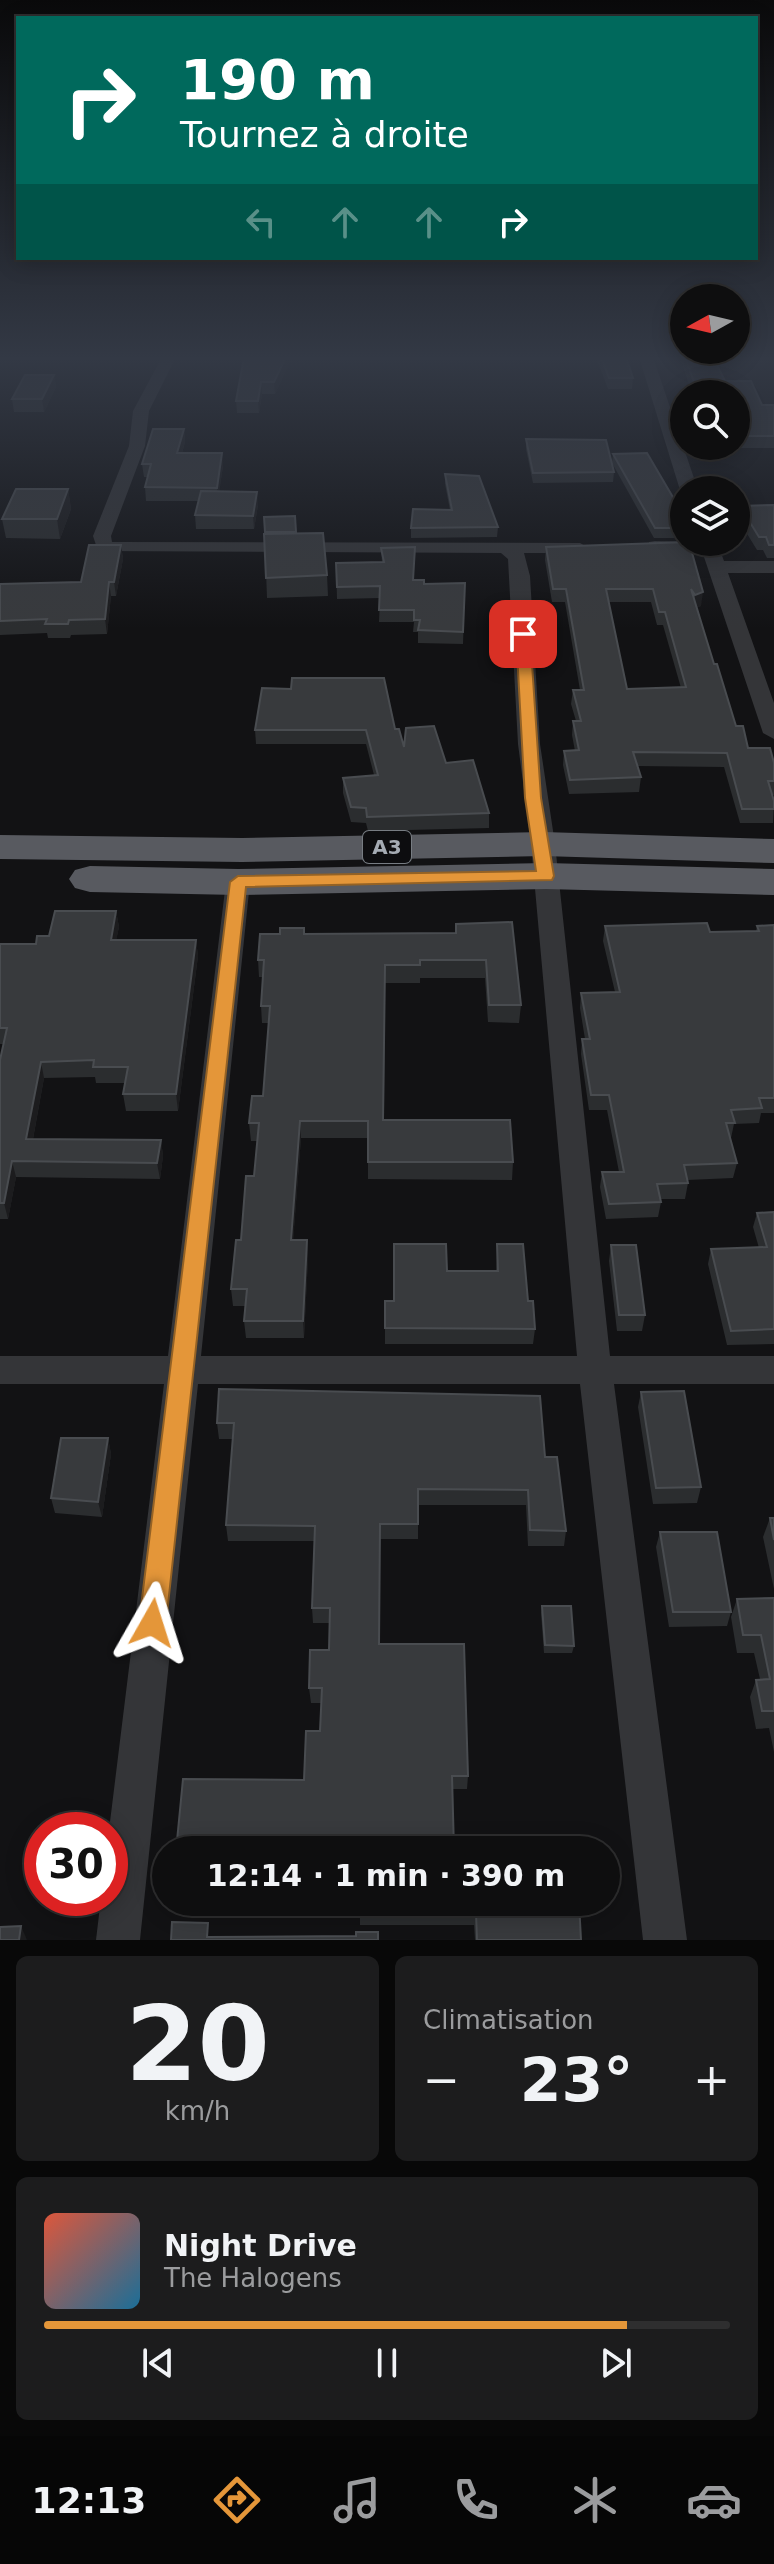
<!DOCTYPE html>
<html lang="fr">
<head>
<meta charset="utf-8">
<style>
  body { margin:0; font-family:"DejaVu Sans",sans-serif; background:#1c1c1d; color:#f1f3f6; height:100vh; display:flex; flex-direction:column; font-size:30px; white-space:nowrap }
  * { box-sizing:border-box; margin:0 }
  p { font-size:26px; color:#9b9c9e }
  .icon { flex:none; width:44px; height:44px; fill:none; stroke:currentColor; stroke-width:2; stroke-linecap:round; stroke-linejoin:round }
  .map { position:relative; height:1940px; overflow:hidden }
  .details { display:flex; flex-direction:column; gap:16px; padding:16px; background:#080808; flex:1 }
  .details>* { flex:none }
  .guide { position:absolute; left:16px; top:16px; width:742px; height:244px; border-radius:0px; box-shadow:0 4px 20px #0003,0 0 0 2px #2e2e2f; background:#00695c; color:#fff; overflow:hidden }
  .needle { width:52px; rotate:262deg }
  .fabs { position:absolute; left:670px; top:284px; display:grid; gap:16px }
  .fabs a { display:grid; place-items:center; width:80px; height:80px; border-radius:50%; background:#0e0e0f; box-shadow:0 4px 20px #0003,0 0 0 2px #2e2e2f; font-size:40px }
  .speed { position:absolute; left:24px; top:1812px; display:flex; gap:16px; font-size:40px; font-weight:700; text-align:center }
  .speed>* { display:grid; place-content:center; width:104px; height:104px; border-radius:50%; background:#0e0e0f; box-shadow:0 4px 20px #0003,0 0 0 2px #2e2e2f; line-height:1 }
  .speed .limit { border:12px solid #d22; background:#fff; color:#111 }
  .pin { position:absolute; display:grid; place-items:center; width:68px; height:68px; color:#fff; margin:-34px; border-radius:16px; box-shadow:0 4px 12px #0006 }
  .me { position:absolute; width:88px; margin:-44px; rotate:6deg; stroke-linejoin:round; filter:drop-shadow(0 0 6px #0008) }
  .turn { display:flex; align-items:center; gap:28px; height:168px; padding:0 32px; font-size:36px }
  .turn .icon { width:104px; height:104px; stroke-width:2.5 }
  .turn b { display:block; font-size:56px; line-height:68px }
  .lanes { display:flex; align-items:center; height:76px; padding:0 32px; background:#0003; justify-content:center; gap:40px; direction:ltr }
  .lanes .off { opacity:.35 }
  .big { font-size:60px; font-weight:700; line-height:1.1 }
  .details .tile { flex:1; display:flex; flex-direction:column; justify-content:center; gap:12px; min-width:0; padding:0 28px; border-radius:12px; background:#1c1c1d }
  .details .dial { align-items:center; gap:0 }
  .dial b { font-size:104px; line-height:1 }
  .song { display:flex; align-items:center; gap:24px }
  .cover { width:96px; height:96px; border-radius:12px; background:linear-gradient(135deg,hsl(10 70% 55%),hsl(200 70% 35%)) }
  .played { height:8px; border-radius:4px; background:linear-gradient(90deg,#e49639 85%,#2e2e2f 85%) }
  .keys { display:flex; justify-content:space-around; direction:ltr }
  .heat { display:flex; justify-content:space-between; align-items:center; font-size:44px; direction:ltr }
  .details .tiles { flex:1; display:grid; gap:16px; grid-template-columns:1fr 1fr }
  .tile:last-child { grid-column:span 2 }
  .trip { position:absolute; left:152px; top:1836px; width:468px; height:80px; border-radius:40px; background:#0e0e0f; box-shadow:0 4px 20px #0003,0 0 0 2px #2e2e2f; font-weight:700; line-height:80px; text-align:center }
  .menu { display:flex; height:128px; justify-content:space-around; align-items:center; background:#060606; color:#9b9c9e }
  .menu .icon { width:56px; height:56px }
  .menu .current { color:#e49639 }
  .menu b { font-size:36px; color:#f1f3f6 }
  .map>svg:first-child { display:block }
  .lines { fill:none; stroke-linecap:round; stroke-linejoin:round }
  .minor { fill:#343538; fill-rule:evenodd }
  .trunk { fill:#585a60; fill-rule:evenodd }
  .wall { fill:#2b2d2f; fill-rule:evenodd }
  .shaded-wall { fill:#1c1c1e }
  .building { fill:#383a3d; stroke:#494c50; stroke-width:2; fill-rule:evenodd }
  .route { fill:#e49639; stroke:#946225; stroke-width:2 }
  .labels { text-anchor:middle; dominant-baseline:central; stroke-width:8; stroke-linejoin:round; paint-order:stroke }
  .shield { fill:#0d0d0f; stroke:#777c82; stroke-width:2 }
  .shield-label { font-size:20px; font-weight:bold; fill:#a5abb3 }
</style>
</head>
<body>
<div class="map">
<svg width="774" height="1940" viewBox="0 0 774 1940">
  <rect width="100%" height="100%" fill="#121214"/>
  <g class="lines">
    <g class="minor">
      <path d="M162,357H176L149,411L145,446L111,536L112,542L580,543L589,548L580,553H524L530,576L540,744L555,844L610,1356H774V1384H614L687,1940H643L580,1384H198L140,1940H96L101,1898H110L109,1830L164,1384H0V1356H168L226,882L229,877H247L250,882L201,1356H577L531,844L518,744L508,559L501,553L98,551L93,536L129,446L133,411Z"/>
      <path d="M639,357H653L698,490H684V494L680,490Z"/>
      <path d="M655,541L717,542L724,561H774V573H728L774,703V739L763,733L702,551L649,550V542Z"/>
    </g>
    <g class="trunk">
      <path d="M543,832L774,839V863L543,856L242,862L0,859V835L242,838Z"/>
      <path d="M546,863L774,869V895L546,889L238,895L90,892L75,888L69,879L75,870L90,866L238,869Z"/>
    </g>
  </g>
  <g class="wall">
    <path d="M244,357H292L275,394H262L259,413H237L236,401Z"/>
    <path d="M596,357H626L633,378L632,389H608Z"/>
    <path d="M680,357H713L725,381L762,405H774V448H720L719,446H736V394H692Z"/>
    <path d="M54,375L56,387L44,412H14L12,399Z"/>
    <path d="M184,429L185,442L182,453L223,466L219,491L258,505L254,529H196L195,515L198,501H146L145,487L148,477H144L142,464Z"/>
    <path d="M526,439L614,472L613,482L533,483L526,449Z"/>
    <path d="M613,454L684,516L682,538H654L612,463Z"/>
    <path d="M445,474L498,527L497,537L411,538V528L450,510L445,484Z"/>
    <path d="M68,489L71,509L60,539L6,538L2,519Z"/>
    <path d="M774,505V558H767L763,550H757L738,519L740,506Z"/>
    <path d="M295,516L296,534L327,575L328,596L267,598L264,517Z"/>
    <path d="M689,542L701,606L697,607L714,664L736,726L748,748L774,763V795H772L774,801L773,823H740L724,767L637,766L641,777L639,792L569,794L563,765L564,751H575L572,735L573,721H576L571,704L573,690H580L565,602H552L545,560L546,547ZM609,602H651L657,625H663L681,688L627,689Z"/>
    <path d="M121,545L123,559L116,596H111L107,634L71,635L70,638H48L47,633L0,635V584L81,582Z"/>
    <path d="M381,548L414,580L424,584L465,583L463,644L418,643V632H413L414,622H379L380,598L337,599L336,563L382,562Z"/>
    <path d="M395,729L404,747L446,763L489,813V828L368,831L366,823L351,822L343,793V778L374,775L366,744H256L255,730Z"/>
    <path d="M116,911L119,927L116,940H196L198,956L178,1111H126L123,1094L125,1083H96L95,1077L44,1078L33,1139L161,1140L163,1156L160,1179L16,1177L8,1219H0V1060L4,1044H0V944H36L49,936Z"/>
    <path d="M512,922L521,1005L519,1023L488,1022L485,978H420V983H385L384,1120L513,1162L512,1180L368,1179V1138H301L293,1240H307L308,1258L304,1338H246L244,1321L245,1306H233L231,1289L254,1176L258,1141H251L249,1123L263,1096L269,1023H262L261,1006L263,977H259L258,960L305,934L456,933V924Z"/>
    <path d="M774,925V1113H761L759,1123L734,1124L731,1138H730L737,1163L733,1178L687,1180L688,1183L685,1199H660L661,1202L658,1217L606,1219L600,1187L602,1172H619L607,1110H589L581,1054L582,1039H585L580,1008L581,993L615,992L603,941L605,926L710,932L756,931L757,926Z"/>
    <path d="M774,1212V1344L727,1345L708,1264L711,1249L759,1248L753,1227L757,1213Z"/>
    <path d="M497,1244L528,1301L535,1329L533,1344H385V1301H394L447,1271H496Z"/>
    <path d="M611,1245L645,1315L642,1331H617L609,1261Z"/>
    <path d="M219,1389L545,1457L566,1531L564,1546H528L526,1505H418V1539H380L379,1644L468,1776L467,1789H452L454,1850H179L177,1841L304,1780L320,1731L321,1703H311L309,1688L329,1650L330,1623H313L312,1608L315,1541H228L226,1525L233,1439H219L217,1423Z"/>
    <path d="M641,1392L701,1487L697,1503L653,1504L638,1407Z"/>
    <path d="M108,1438L111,1454L102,1517L55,1513L51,1498Z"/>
    <path d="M770,1518H774V1589L763,1537Z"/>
    <path d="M660,1532L731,1612L727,1626L669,1627L656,1547Z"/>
    <path d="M774,1598V1752L769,1728L756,1729L750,1697L756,1680L760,1679L754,1653H737L731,1617L737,1599Z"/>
    <path d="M542,1606L574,1646L572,1653H544L541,1613Z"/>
    <path d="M42,1898H78L77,1904L44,1903Z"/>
    <path d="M360,1902H579L581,1940H475L474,1925H360Z"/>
  </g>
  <g class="shaded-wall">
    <path d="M286,357H292L275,394L274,382Z"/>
    <path d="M54,375L56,387L44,412L42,399Z"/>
    <path d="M261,382L262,394L259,413L258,401Z"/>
    <path d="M184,429L185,442L178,466L177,453Z"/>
    <path d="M222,453L223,466L218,501L217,488Z"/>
    <path d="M68,489L71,509L60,539L57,519Z"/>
    <path d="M257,492L258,505L254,529L253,516Z"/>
    <path d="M121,545L123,559L116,596L114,582Z"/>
    <path d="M109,582L111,596L107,634L105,619Z"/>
    <path d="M703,592L701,606L693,609L695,595Z"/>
    <path d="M116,911L119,927L113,956L111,940Z"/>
    <path d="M196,940L198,956L178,1111L176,1094Z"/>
    <path d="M41,1062L44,1078L30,1155L26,1139Z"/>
    <path d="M300,1121L301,1138L292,1258L291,1240Z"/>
    <path d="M161,1140L163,1156L160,1179L157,1163Z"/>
    <path d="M12,1161L16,1177L8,1219L4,1203Z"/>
    <path d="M307,1240L308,1258L304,1338L303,1321Z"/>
    <path d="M108,1438L111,1454L102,1517L98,1502Z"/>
    <path d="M21,1926L27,1940H19Z"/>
  </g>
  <g class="building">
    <path d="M244,357H286L274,382H261L258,401H236Z"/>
    <path d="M601,357H626L633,378H609Z"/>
    <path d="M685,357H713L725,381H751L762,405H774V436H736V394H700L694,382Z"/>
    <path d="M25,375H54L42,399H12Z"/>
    <path d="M153,429H184L177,453H222L217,488L145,487L151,464H142Z"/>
    <path d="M526,439L606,440L614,472L533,473Z"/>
    <path d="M647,453L684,516V517L681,518L684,528H655L613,454Z"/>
    <path d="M445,474L479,476L498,527L411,528L413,509L452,510Z"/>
    <path d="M16,489H68L57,519H2Z"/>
    <path d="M201,491L257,492L253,516L195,515Z"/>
    <path d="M774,505V545H769L766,537H759L740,506Z"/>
    <path d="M295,516L296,532H265L264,517Z"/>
    <path d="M323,533L327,575L266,578L264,534Z"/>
    <path d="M689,542L703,592L695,595L691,589L714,664H717L736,726H743L748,748H770L774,763V781H768L774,801V809H742L727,753L633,752L641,777L570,780L564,751L579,750L573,721H581L573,690H584L566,589H553L546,547ZM606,589H653L659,612H665L686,687L627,689Z"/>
    <path d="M89,545H121L114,582H109L105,619L69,620L68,624H45L47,619L0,621V584L81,582Z"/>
    <path d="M415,547L413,580H424V584L465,583L463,632L418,630L420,620H414V610H379L380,586L337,587L336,563L384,562L381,548Z"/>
    <path d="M292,678H384L395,729H399L404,747L406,728L434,726L446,763L473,760L489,813L367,817L366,808L351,807L343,778L378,775L366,730H255L262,688L291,689Z"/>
    <path d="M55,911H116L111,940H196L176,1094H123L128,1067H93L94,1060L41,1062L26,1139L161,1140L157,1163L12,1161L4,1203H0V1060L7,1028H0V944H36L37,936H49Z"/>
    <path d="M512,922L521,1005H489L486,960H420V965H385L383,1120H510L513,1162H368V1121H300L291,1240H307L303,1321H244L247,1289H231L236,1240H241L246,1176H254L259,1123H249L252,1096H263L270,1006H261L264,960H258L260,934H280V928H304V934L456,933V924Z"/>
    <path d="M707,923L710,932L759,931L757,926L774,925V1098H759L762,1108L731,1110L735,1123H726L737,1163L684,1165L688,1183L657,1184L661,1202L609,1204L602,1172H624L609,1095H591L582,1039H590L581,993L620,992L605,926Z"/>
    <path d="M774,1212V1329L731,1331L711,1249L767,1247L757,1213Z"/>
    <path d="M394,1244H446L447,1271H498L497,1244H523L528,1301H533L535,1329L385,1328V1301H394Z"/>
    <path d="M611,1245H636L645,1315H619Z"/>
    <path d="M219,1389L540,1396L545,1457H557L566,1531L530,1530L528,1490L418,1489V1524H380L379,1644H464L468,1776H452L454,1850H320V1838L177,1841L183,1779L304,1780L306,1731H320L322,1688H309L310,1650H329L330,1608H312L315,1526L226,1525L234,1423H217Z"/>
    <path d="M684,1391L701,1487L656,1488L641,1392Z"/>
    <path d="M61,1438H108L98,1502L51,1498Z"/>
    <path d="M770,1518H774V1540Z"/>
    <path d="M660,1532H717L731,1612H673Z"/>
    <path d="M774,1598V1711H762L756,1680L770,1679L761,1635H743L737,1599Z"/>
    <path d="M542,1606H571L574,1646L545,1645Z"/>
    <path d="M360,1902H579L581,1940H477L476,1913H360Z"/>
    <path d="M172,1922L208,1923L207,1937L356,1936V1932H378V1940H171Z"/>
    <path d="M21,1926L19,1940H0V1927Z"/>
  </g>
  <linearGradient id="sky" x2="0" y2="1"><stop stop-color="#0a0a0b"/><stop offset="0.57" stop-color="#333945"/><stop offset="1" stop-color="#333945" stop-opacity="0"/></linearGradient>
  <rect width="774" height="629" fill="url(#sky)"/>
  <path class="route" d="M523,629L530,634L541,798L554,876L552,880L246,887L166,1623L162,1632L152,1636L143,1632L139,1623L230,882L238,876L536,871L525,798L516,634Z"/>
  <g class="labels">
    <rect class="shield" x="363" y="831" width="48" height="32" rx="6"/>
    <g class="shield-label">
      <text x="387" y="847">A3</text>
    </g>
  </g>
</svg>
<div class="fabs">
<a><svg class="needle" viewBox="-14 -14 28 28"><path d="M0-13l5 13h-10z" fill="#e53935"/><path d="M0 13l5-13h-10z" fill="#9b9c9e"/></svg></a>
<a><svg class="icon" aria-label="search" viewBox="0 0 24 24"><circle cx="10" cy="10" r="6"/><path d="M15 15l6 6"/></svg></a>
<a><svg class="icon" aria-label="layers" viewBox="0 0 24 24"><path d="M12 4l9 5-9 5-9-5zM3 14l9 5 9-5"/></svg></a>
</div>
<div class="speed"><div class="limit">30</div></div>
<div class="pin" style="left:523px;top:634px;background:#d93025"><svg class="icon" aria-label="arrive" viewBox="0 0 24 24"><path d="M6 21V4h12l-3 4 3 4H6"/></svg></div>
<svg class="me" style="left:152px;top:1623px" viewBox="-20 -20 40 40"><path d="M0-17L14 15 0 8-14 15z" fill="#e49639" stroke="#fff" stroke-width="4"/></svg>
<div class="trip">12:14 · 1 min · 390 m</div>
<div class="guide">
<div class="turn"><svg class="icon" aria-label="right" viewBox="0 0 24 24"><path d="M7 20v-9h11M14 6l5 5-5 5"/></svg><div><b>190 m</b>Tournez à droite</div></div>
<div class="lanes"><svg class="icon off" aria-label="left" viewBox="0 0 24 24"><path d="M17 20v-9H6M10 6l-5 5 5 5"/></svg><svg class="icon off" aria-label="ahead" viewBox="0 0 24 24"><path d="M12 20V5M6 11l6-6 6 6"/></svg><svg class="icon off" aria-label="ahead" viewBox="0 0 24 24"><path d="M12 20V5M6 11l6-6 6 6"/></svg><svg class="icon" aria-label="right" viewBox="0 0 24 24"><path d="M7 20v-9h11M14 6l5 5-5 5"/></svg></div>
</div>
</div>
<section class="details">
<div class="tiles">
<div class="tile dial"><b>20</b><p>km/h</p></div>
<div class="tile"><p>Climatisation</p>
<div class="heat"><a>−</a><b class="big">23°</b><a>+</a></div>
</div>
<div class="tile">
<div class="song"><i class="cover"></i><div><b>Night Drive</b><p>The Halogens</p></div></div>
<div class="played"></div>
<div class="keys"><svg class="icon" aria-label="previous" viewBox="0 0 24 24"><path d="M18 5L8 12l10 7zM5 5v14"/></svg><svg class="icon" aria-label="pause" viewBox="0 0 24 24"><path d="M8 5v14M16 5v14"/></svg><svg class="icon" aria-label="next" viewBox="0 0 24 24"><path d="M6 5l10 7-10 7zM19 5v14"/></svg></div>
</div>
</div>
</section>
<nav class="menu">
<b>12:13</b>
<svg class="icon current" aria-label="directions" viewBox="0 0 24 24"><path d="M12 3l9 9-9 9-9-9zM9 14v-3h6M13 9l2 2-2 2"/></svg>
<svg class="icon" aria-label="music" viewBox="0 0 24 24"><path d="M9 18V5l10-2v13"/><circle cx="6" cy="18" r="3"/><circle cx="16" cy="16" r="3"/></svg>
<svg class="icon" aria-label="phone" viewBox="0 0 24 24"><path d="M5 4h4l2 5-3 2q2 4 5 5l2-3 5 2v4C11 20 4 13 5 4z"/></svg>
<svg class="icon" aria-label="climate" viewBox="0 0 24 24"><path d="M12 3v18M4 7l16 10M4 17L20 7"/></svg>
<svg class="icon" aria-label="car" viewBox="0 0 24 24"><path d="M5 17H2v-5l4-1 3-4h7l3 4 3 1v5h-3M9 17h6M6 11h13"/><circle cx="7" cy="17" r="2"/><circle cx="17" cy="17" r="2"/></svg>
</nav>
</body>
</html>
